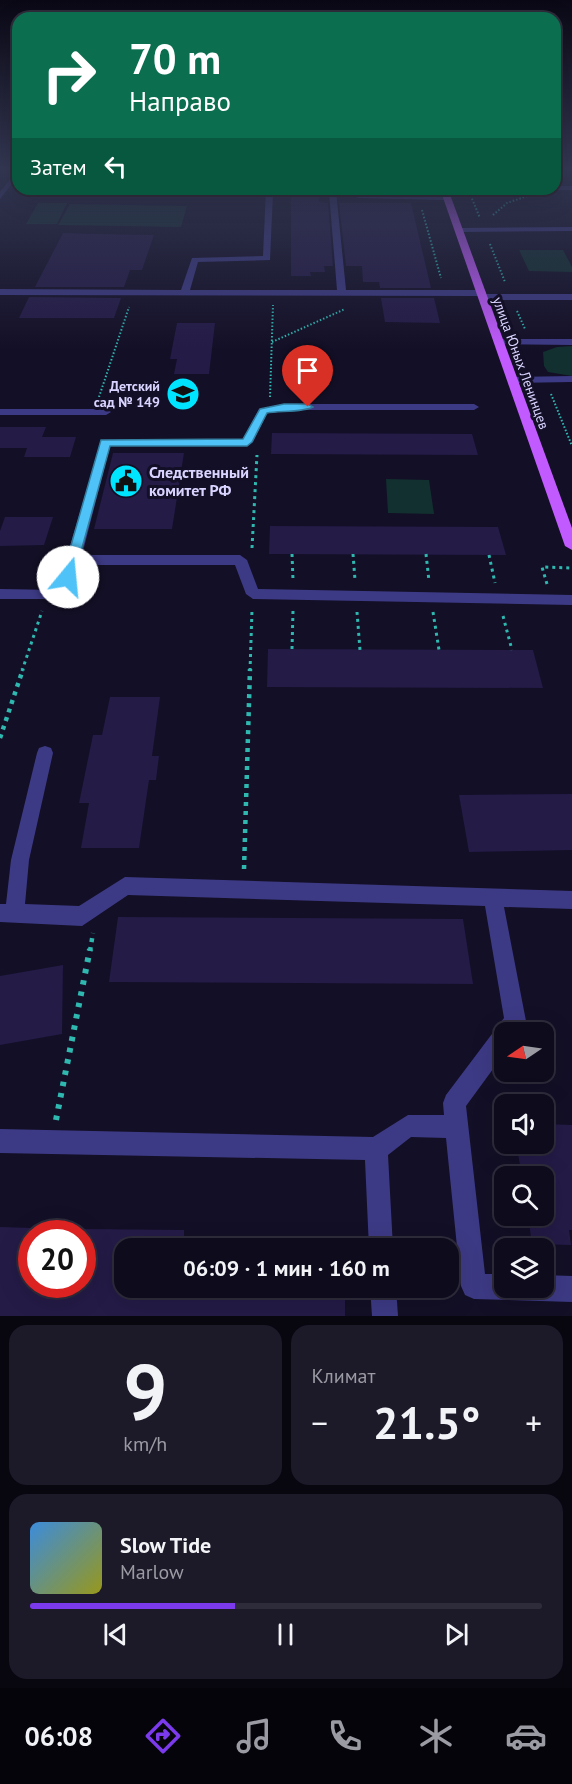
<!DOCTYPE html>
<html lang="ru">
<head>
<meta charset="utf-8">
<style>
  body { margin:0; font-family:"PT Sans",sans-serif; background:#1c1929; color:#f1f3f6; height:100vh; display:flex; flex-direction:column; font-size:22px; white-space:nowrap }
  * { box-sizing:border-box; margin:0 }
  p { font-size:20px; color:#9b9ba3 }
  .icon { flex:none; width:33px; height:33px; fill:none; stroke:currentColor; stroke-width:2; stroke-linecap:round; stroke-linejoin:round }
  .map { position:relative; height:1316px; overflow:hidden }
  .details { display:flex; flex-direction:column; gap:9px; padding:9px; background:#08060f; flex:1 }
  .details>* { flex:none }
  .banner { position:absolute; left:12px; top:12px; width:549px; height:183px; border-radius:18px; box-shadow:0 6px 24px #0002,0 0 0 2px #2e2b3b; background:#0b6e4f; color:#fff; overflow:hidden }
  .needle { width:39px; rotate:257deg }
  .controls { position:absolute; left:494px; top:1022px; display:grid; gap:12px }
  .controls a { display:grid; place-items:center; width:60px; height:60px; border-radius:12px; background:#0e0b1c; box-shadow:0 6px 24px #0002,0 0 0 2px #2e2b3b; font-size:30px }
  .speed { position:absolute; left:18px; top:1220px; display:flex; gap:12px; font-size:30px; font-weight:700; text-align:center }
  .speed>* { display:grid; place-content:center; width:78px; height:78px; border-radius:50%; background:#0e0b1c; box-shadow:0 6px 24px #0002,0 0 0 2px #2e2b3b; line-height:1 }
  .speed .limit { border:9px solid #d22; background:#fff; color:#111 }
  .pin { position:absolute; display:grid; place-items:center; width:51px; height:51px; color:#fff; margin:-62px -26px; border-radius:50% 50% 50% 0; rotate:-45deg; box-shadow:0 0 6px #0007 }
  .pin .icon { rotate:45deg }
  .me { position:absolute; width:66px; margin:-33px; rotate:17deg; stroke-linejoin:round; filter:drop-shadow(0 0 4px #0008) }
  .turn { display:flex; align-items:center; gap:21px; height:126px; padding:0 18px; font-size:27px }
  .turn .icon { width:78px; height:78px; stroke-width:2.5 }
  .turn b { display:block; font-size:42px; line-height:51px }
  .then { display:flex; align-items:center; height:57px; padding:0 18px; background:#0003; gap:12px; font-size:22px }
  .big { font-size:45px; font-weight:700; line-height:1.1 }
  .details .card { flex:1; display:flex; flex-direction:column; justify-content:center; gap:9px; min-width:0; padding:0 21px; border-radius:18px; background:#1c1929 }
  .details .dial { align-items:center; gap:0 }
  .dial b { font-size:78px; line-height:1 }
  .song { display:flex; align-items:center; gap:18px }
  .cover { width:72px; height:72px; border-radius:9px; background:linear-gradient(135deg,hsl(210 70% 55%),hsl(60 70% 35%)) }
  .played { height:6px; border-radius:3px; background:linear-gradient(90deg,#7c3aed 40%,#2e2b3b 40%) }
  .keys { display:flex; justify-content:space-around; direction:ltr }
  .heat { display:flex; justify-content:space-between; align-items:center; font-size:33px; direction:ltr }
  .details .tiles { flex:1; display:grid; gap:9px; grid-template-columns:1fr 1fr }
  .card:last-child { grid-column:span 2 }
  .trip { position:absolute; left:114px; top:1238px; width:345px; height:60px; border-radius:18px; background:#0e0b1c; box-shadow:0 6px 24px #0002,0 0 0 2px #2e2b3b; font-weight:700; line-height:60px; text-align:center }
  .tab-bar { display:flex; height:96px; justify-content:space-around; align-items:center; background:#06040b; color:#9b9ba3 }
  .tab-bar .icon { width:42px; height:42px }
  .tab-bar .on { color:#7c3aed }
  .tab-bar b { font-size:27px; color:#f1f3f6 }
  .map>svg:first-child { display:block }
  .green { fill:#12302f }
  .building { fill:#241b47 }
  .lines { fill:none; stroke-linecap:round; stroke-linejoin:round }
  .path-far3 { stroke:#2fb8b0; stroke-width:2; stroke-dasharray:1.5 2; stroke-linecap:butt }
  .path-far2 { stroke:#2fb8b0; stroke-width:3; stroke-dasharray:3 4; stroke-linecap:butt }
  .path-far1 { stroke:#2fb8b0; stroke-width:4.5; stroke-dasharray:4 5; stroke-linecap:butt }
  .path { stroke:#2fb8b0; stroke-width:6; stroke-dasharray:4.5 7; stroke-linecap:butt }
  .minor { fill:#3d3a85; fill-rule:evenodd }
  .major { fill:#c25bff; fill-rule:evenodd }
  .route { fill:#4fc3f7; stroke:#337fa1; stroke-width:1.5 }
  .labels { text-anchor:middle; dominant-baseline:central; stroke-width:6; stroke-linejoin:round; paint-order:stroke }
  .far-street-label { font-size:14px; fill:#d9d4ff; stroke:#130f26 }
  .far-poi-label { font-size:14px; font-weight:bold; fill:#d9d4ff; stroke:#130f26; text-anchor:end }
  .poi-label { font-size:16px; font-weight:bold; fill:#d9d4ff; stroke:#130f26; text-anchor:start }
</style>
</head>
<body>
<div class="map">
<svg width="572" height="1316" viewBox="0 0 572 1316">
  <rect width="100%" height="100%" fill="#130f26"/>
  <g class="green">
    <path d="M38,203H67L57,224H26Z"/>
    <path d="M70,204L187,206L181,227L58,225Z"/>
    <path d="M519,250H563L572,267V272L529,271Z"/>
    <path d="M572,346V376L548,372L544,366L543,352L557,347Z"/>
    <path d="M386,479L429,480L434,514L388,513Z"/>
  </g>
  <g class="building">
    <path d="M291,194H319V202L328,203L333,266H324L325,272H310L311,276H291Z"/>
    <path d="M339,203H411L431,288H380L379,282H363L362,266H346Z"/>
    <path d="M63,233L97,234L154,235L142,270H130L124,287H35Z"/>
    <path d="M29,297L121,298L114,318H19Z"/>
    <path d="M381,298H434L440,323L385,322Z"/>
    <path d="M177,323H215L209,374H174L177,359H170Z"/>
    <path d="M0,427H46L42,437H76L70,457H24L27,448H0Z"/>
    <path d="M272,433L472,434L478,455L271,454Z"/>
    <path d="M113,453H184L172,529H94Z"/>
    <path d="M5,517H53L44,545L0,546V531Z"/>
    <path d="M270,526L498,527L506,555L269,554Z"/>
    <path d="M268,649L533,650L543,688L267,687Z"/>
    <path d="M110,697H160L152,756H159L156,780H149L139,848H81L89,803H79L93,735H102Z"/>
    <path d="M572,794V850L469,852L459,795Z"/>
    <path d="M118,917L463,919L473,984L109,982Z"/>
    <path d="M63,965L62,1034L0,1045V976Z"/>
    <path d="M543,1124L572,1125V1230H569L571,1245L532,1244L528,1215H543V1176H522L516,1143H543Z"/>
    <path d="M0,1227L32,1228V1284H82V1229L184,1230V1248H124V1287H345V1316H0Z"/>
  </g>
  <g class="lines">
    <g class="path-far3">
      <path d="M468,189L480,218"/>
      <path d="M469,192L538,191"/>
      <path d="M422,210L441,278"/>
      <path d="M493,215L507,203L542,191"/>
      <path d="M490,244L505,282"/>
      <path d="M517,311L525,329"/>
      <path d="M272,342L345,309"/>
      <path d="M551,394L572,446"/>
      <path d="M99,397L129,307"/>
      <path d="M270,397L273,305"/>
      <path d="M257,457V454"/>
    </g>
    <g class="path-far2">
      <path d="M252,548L257,455"/>
      <path d="M292,554L293,580"/>
      <path d="M353,554L355,580"/>
      <path d="M426,554L429,581"/>
      <path d="M489,555L495,583"/>
      <path d="M547,584L542,567L572,568"/>
      <path d="M357,612L360,650"/>
      <path d="M433,612L439,650"/>
      <path d="M503,616L512,650"/>
      <path d="M292,649L293,611"/>
      <path d="M22,671L42,611"/>
      <path d="M250,671L252,610"/>
    </g>
    <g class="path-far1">
      <path d="M0,738L23,669"/>
      <path d="M244,869L250,669"/>
      <path d="M90,951L93,933"/>
    </g>
    <path class="path" d="M56,1120L90,949"/>
    <g class="minor">
      <path d="M18,169V176L0,199V192Z"/>
      <path d="M555,186H572V190H552Z"/>
      <path d="M75,189H83L78,193L74,191Z"/>
      <path d="M266,189H344L359,194L450,196L447,200L359,198L336,191L346,290H482L485,291L486,294H572V300H483L480,299L479,296L0,295V289L181,290L192,258L263,256ZM273,192H329L337,290H190L198,262L270,260Z"/>
      <path d="M572,227V231L460,232L456,230L460,228Z"/>
      <path d="M500,339H572V345L497,344V340Z"/>
      <path d="M572,376V382L513,383L508,380L513,377Z"/>
      <path d="M284,404H474L479,407L474,410H284L267,413L253,442L247,445L110,446L82,555H240L247,560L258,589L572,595V605L253,599L246,594L235,565H79L67,599H0V589L57,590L101,441L243,439L259,409Z"/>
      <path d="M0,409H106L111,412L106,415H0Z"/>
      <path d="M45,746L51,748L53,753L29,860L25,904L79,906L125,877L572,891V909L504,907L526,1021L520,1032H504V1054L466,1106L485,1274H504V1287H543V1275L572,1276V1302L474,1299L465,1295L461,1286L446,1138L411,1137L388,1155L393,1248H369L365,1160L0,1153V1129L373,1137L408,1115H444L443,1103L446,1095L504,1018L485,906L128,895L82,926L0,922V904H6L11,860L37,753L39,748Z"/>
      <path d="M370,1287H396L398,1316H372Z"/>
    </g>
    <path class="major" d="M440,189H448L572,528V550L565,546Z"/>
  </g>
  <linearGradient id="sky" x2="0" y2="1"><stop stop-color="#0a0815"/><stop offset="0.48" stop-color="#333752"/><stop offset="1" stop-color="#333752" stop-opacity="0"/></linearGradient>
  <rect width="572" height="351" fill="url(#sky)"/>
  <path class="route" d="M284,404H308L313,407C305,412 279,411 267,413L252,442L247,446H110L74,577L68,582L64,580L62,577L101,440L243,439L260,409Z"/>
  <defs>
    <g id="school-disc" transform="scale(1.725)"><circle r="9.5" fill="#00e5ff" stroke="#130f26"/><path d="M0-5L7-2L0 1L-7-2ZM-4 1L0 2.5L4 1V4Q0 6-4 4Z" fill="#111"/></g>
    <g id="civic-disc" transform="scale(1.725)"><circle r="9.5" fill="#00e5ff" stroke="#130f26"/><path d="M-.6-6.5H3V-4.5H.6V-3L4-1V1h2V6H-6V1h2V-1L-.6-3ZM-1.2 2.5V6h2.4V2.5Z" fill="#111"/></g>
  </defs>
  <g fill-rule="evenodd">
    <use href="#school-disc" x="183" y="394"/>
    <use href="#civic-disc" x="126" y="481"/>
  </g>
  <g class="labels">
    <g class="far-street-label">
      <text transform="translate(521 363) rotate(70)">улица Юных Ленинцев</text>
    </g>
    <g class="far-poi-label">
      <text x="160" y="386">Детский<tspan x="160" dy="16">сад № 149</tspan></text>
    </g>
    <g class="poi-label">
      <text x="149" y="472">Следственный<tspan x="149" dy="18">комитет РФ</tspan></text>
    </g>
  </g>
</svg>
<div class="controls">
<a><svg class="needle" viewBox="-14 -14 28 28"><path d="M0-13l5 13h-10z" fill="#e53935"/><path d="M0 13l5-13h-10z" fill="#9b9ba3"/></svg></a>
<a><svg class="icon" aria-label="sound" viewBox="0 0 24 24"><path d="M4 9h4l5-4v14l-5-4H4zM17 9q2 3 0 6"/></svg></a>
<a><svg class="icon" aria-label="search" viewBox="0 0 24 24"><circle cx="10" cy="10" r="6"/><path d="M15 15l6 6"/></svg></a>
<a><svg class="icon" aria-label="layers" viewBox="0 0 24 24"><path d="M12 4l9 5-9 5-9-5zM3 14l9 5 9-5"/></svg></a>
</div>
<div class="speed"><div class="limit">20</div></div>
<div class="pin" style="left:308px;top:407px;background:#d93025"><svg class="icon" aria-label="arrive" viewBox="0 0 24 24"><path d="M6 21V4h12l-3 4 3 4H6"/></svg></div>
<svg class="me" style="left:68px;top:577px" viewBox="-20 -20 40 40"><circle r="19" fill="#fff"/><path d="M0-13L10 11 0 6-10 11z" fill="#4fc3f7"/></svg>
<div class="trip">06:09 · 1 мин · 160 m</div>
<div class="banner">
<div class="turn"><svg class="icon" aria-label="right" viewBox="0 0 24 24"><path d="M7 20v-9h11M14 6l5 5-5 5"/></svg><div><b>70 m</b>Направо</div></div>
<div class="then">Затем<svg class="icon" aria-label="left" viewBox="0 0 24 24"><path d="M17 20v-9H6M10 6l-5 5 5 5"/></svg></div>
</div>
</div>
<section class="details">
<div class="tiles">
<div class="card dial"><b>9</b><p>km/h</p></div>
<div class="card"><p>Климат</p>
<div class="heat"><a>−</a><b class="big">21.5°</b><a>+</a></div>
</div>
<div class="card">
<div class="song"><i class="cover"></i><div><b>Slow Tide</b><p>Marlow</p></div></div>
<div class="played"></div>
<div class="keys"><svg class="icon" aria-label="previous" viewBox="0 0 24 24"><path d="M18 5L8 12l10 7zM5 5v14"/></svg><svg class="icon" aria-label="pause" viewBox="0 0 24 24"><path d="M8 5v14M16 5v14"/></svg><svg class="icon" aria-label="next" viewBox="0 0 24 24"><path d="M6 5l10 7-10 7zM19 5v14"/></svg></div>
</div>
</div>
</section>
<nav class="tab-bar">
<b>06:08</b>
<svg class="icon on" aria-label="directions" viewBox="0 0 24 24"><path d="M12 3l9 9-9 9-9-9zM9 14v-3h6M13 9l2 2-2 2"/></svg>
<svg class="icon" aria-label="music" viewBox="0 0 24 24"><path d="M9 18V5l10-2v13"/><circle cx="6" cy="18" r="3"/><circle cx="16" cy="16" r="3"/></svg>
<svg class="icon" aria-label="phone" viewBox="0 0 24 24"><path d="M5 4h4l2 5-3 2q2 4 5 5l2-3 5 2v4C11 20 4 13 5 4z"/></svg>
<svg class="icon" aria-label="climate" viewBox="0 0 24 24"><path d="M12 3v18M4 7l16 10M4 17L20 7"/></svg>
<svg class="icon" aria-label="car" viewBox="0 0 24 24"><path d="M5 17H2v-5l4-1 3-4h7l3 4 3 1v5h-3M9 17h6M6 11h13"/><circle cx="7" cy="17" r="2"/><circle cx="17" cy="17" r="2"/></svg>
</nav>
</body>
</html>
